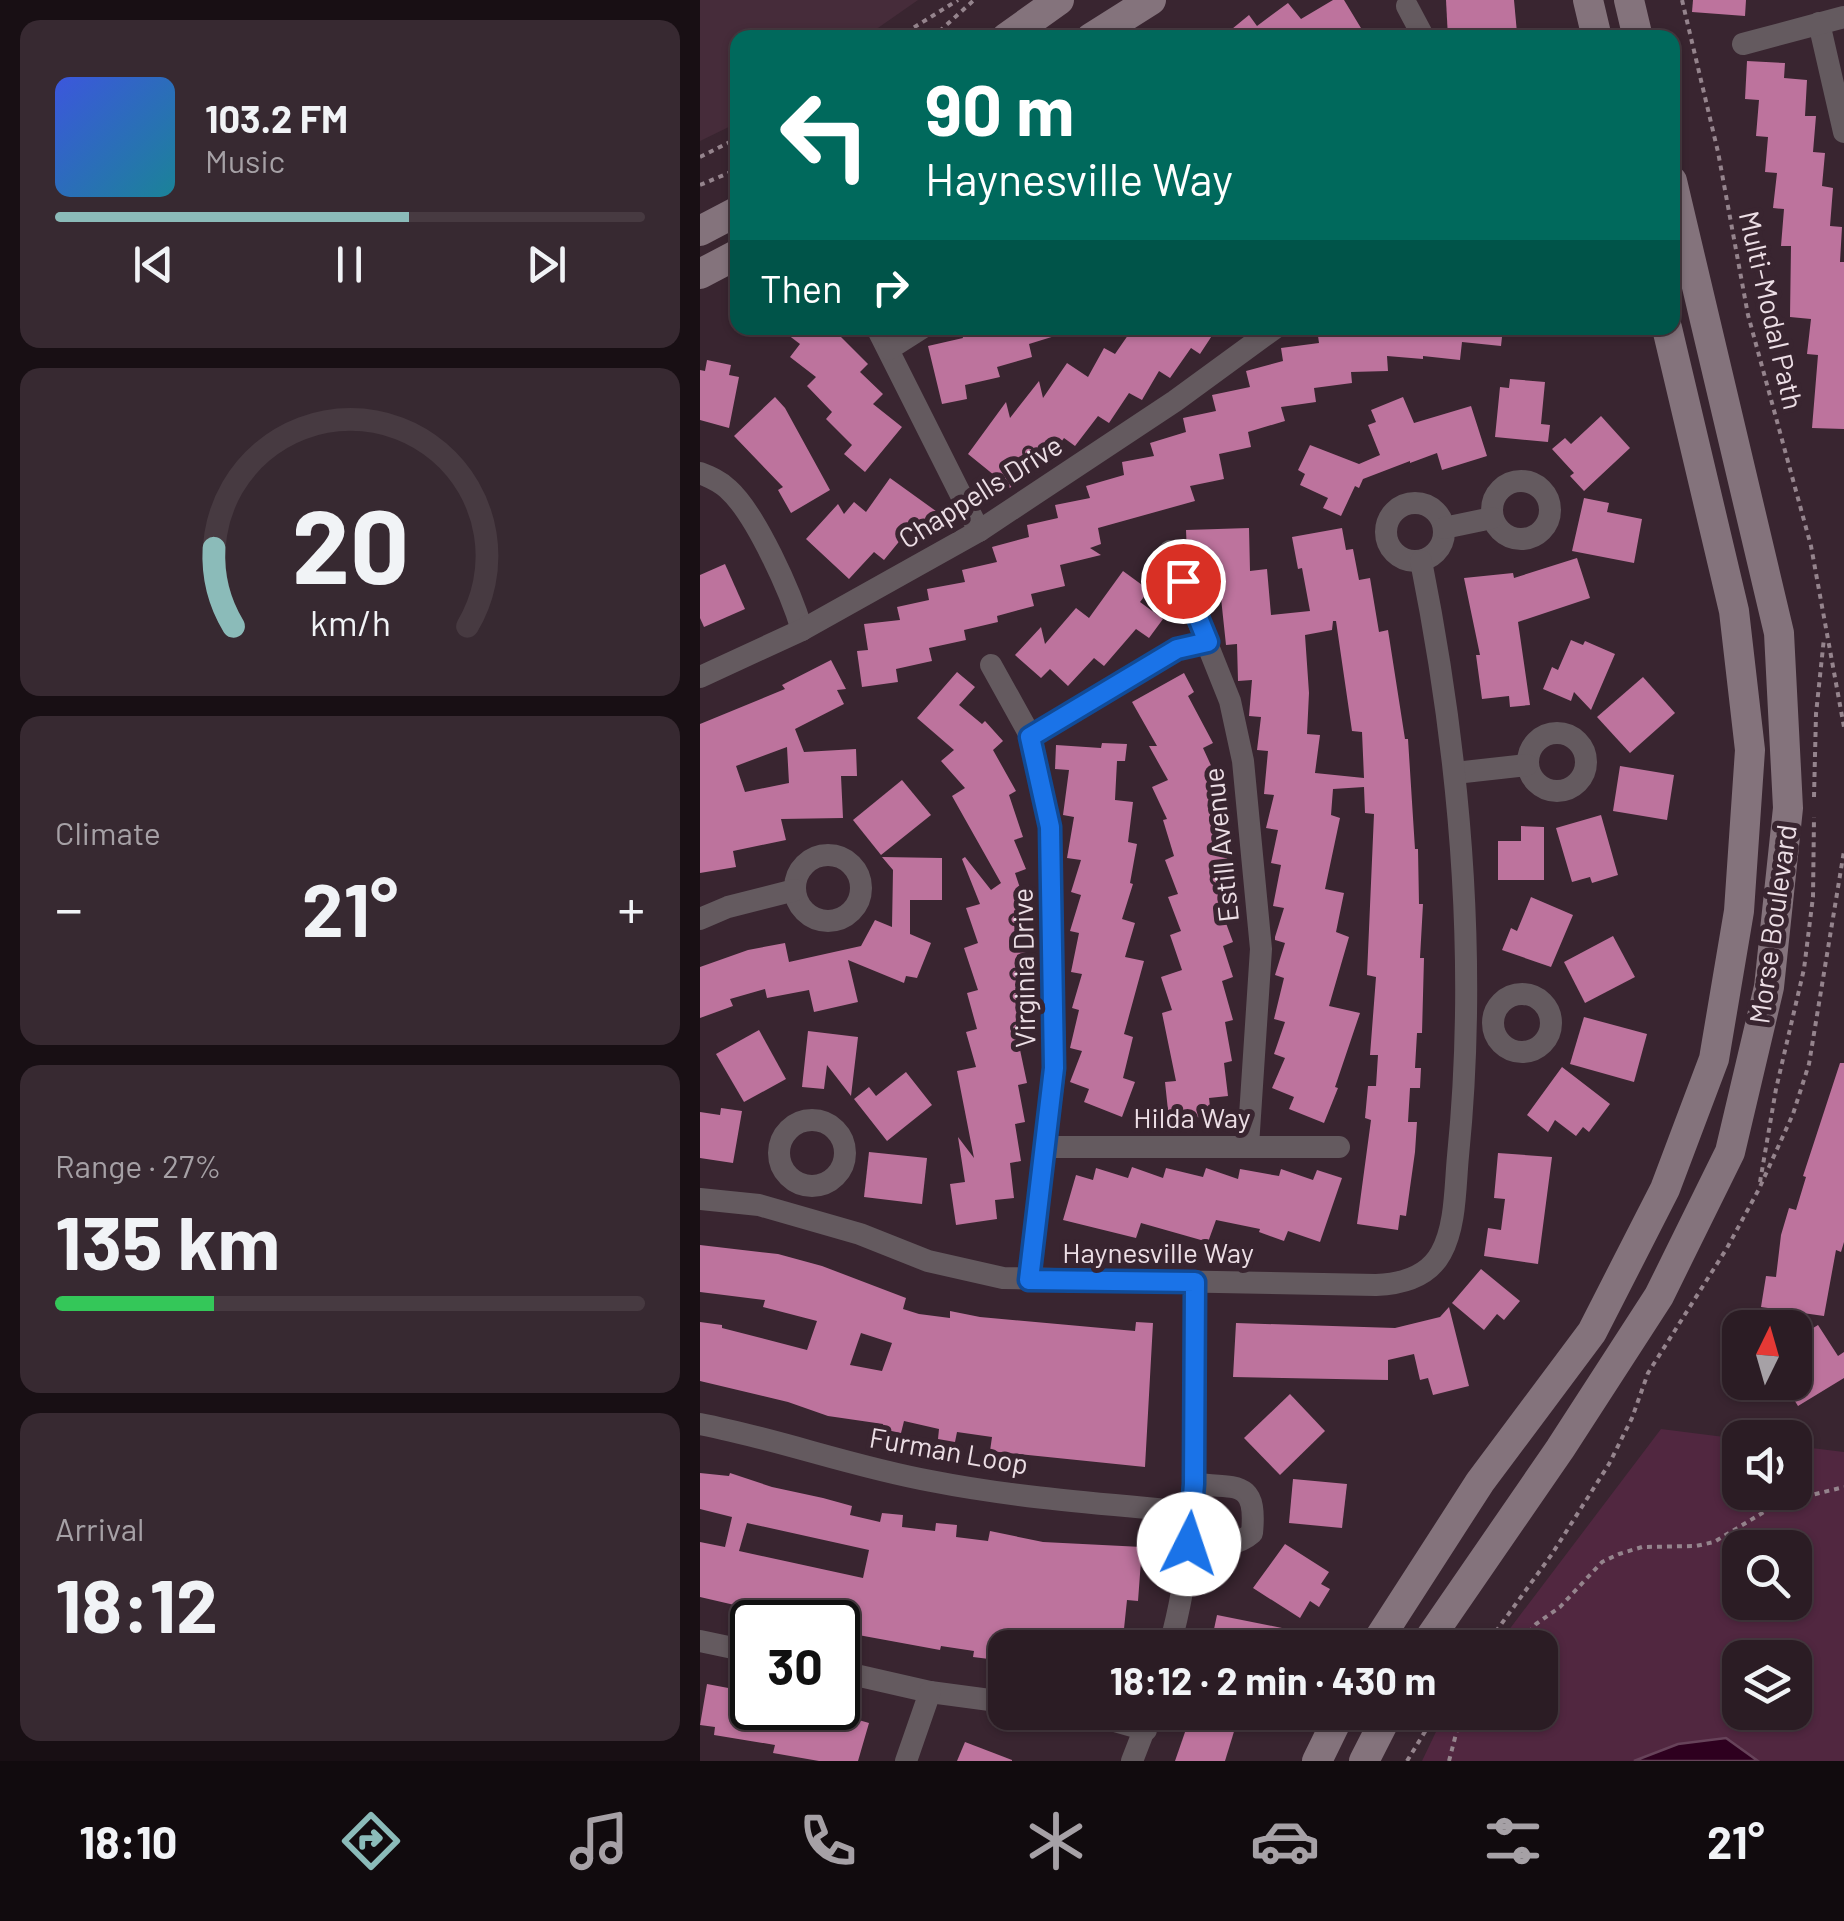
<!DOCTYPE html>
<html lang="en">
<head>
<meta charset="utf-8">
<style>
  body { margin:0; font-family:Barlow,sans-serif; background:#372931; color:#f1f3f6; height:100vh; display:flex; flex-direction:column; font-size:38px; white-space:nowrap }
  * { box-sizing:border-box; margin:0 }
  p { font-size:32px; color:#a6a1a6 }
  .icon { flex:none; width:55px; height:55px; fill:none; stroke:currentColor; stroke-width:2; stroke-linecap:round; stroke-linejoin:round }
  .map { position:relative; flex:1; overflow:hidden }
  .panel { display:flex; flex-direction:column; gap:20px; padding:20px; background:#180f14; width:700px }
  .panel>* { flex:none }
  .banner { position:absolute; left:30px; top:30px; width:950px; height:305px; border-radius:20px; box-shadow:0 2px 8px #0004,0 0 0 2px #473a41; background:#00695c; color:#fff; overflow:hidden }
  .needle { width:65px; rotate:5deg }
  .controls { position:absolute; left:1022px; top:1310px; display:grid; gap:20px }
  .controls a { display:grid; place-items:center; width:90px; height:90px; border-radius:20px; background:#2b1c24; box-shadow:0 2px 8px #0004,0 0 0 2px #473a41; font-size:50px }
  .speed { position:absolute; left:30px; top:1600px; display:flex; gap:20px; font-size:50px; font-weight:700; text-align:center }
  .speed>* { display:grid; place-content:center; width:130px; height:130px; border-radius:50%; background:#2b1c24; box-shadow:0 2px 8px #0004,0 0 0 2px #473a41; line-height:1 }
  .speed .limit { border:5px solid #111; border-radius:15px; background:#fff; color:#111 }
  .pin { position:absolute; display:grid; place-items:center; width:85px; height:85px; color:#fff; margin:-42px; border:5px solid #fff; border-radius:50%; box-shadow:0 2px 10px #0007 }
  .me { position:absolute; width:110px; margin:-55px; rotate:4deg; stroke-linejoin:round; filter:drop-shadow(0 0 8px #0008) }
  .turn { display:flex; align-items:center; gap:35px; height:210px; padding:0 30px; font-size:45px }
  .turn .icon { width:130px; height:130px; stroke-width:2.5 }
  .turn b { display:block; font-size:70px; line-height:85px }
  .then { display:flex; align-items:center; height:95px; padding:0 30px; background:#0003; gap:20px; font-size:38px }
  .big { font-size:75px; font-weight:700; line-height:1.1 }
  .panel .widget { flex:1; display:flex; flex-direction:column; justify-content:center; gap:15px; min-width:0; padding:0 35px; border-radius:20px; background:#372931 }
  .panel .dial { align-items:center; gap:0 }
  .dial svg { height:260px; overflow:visible; fill:none; stroke:#473a41; stroke-width:7; stroke-linecap:round; text-anchor:middle }
  .dial text { fill:#f1f3f6; stroke:none }
  .song { display:flex; align-items:center; gap:30px }
  .cover { width:120px; height:120px; border-radius:15px; background:linear-gradient(135deg,hsl(230 70% 55%),hsl(190 70% 35%)) }
  .played { height:10px; border-radius:5px; background:linear-gradient(90deg,#8bbbb9 60%,#473a41 60%) }
  .keys { display:flex; justify-content:space-around; direction:ltr }
  .heat { display:flex; justify-content:space-between; align-items:center; font-size:55px; direction:ltr }
  .charge { height:15px; border-radius:8px; background:linear-gradient(90deg,#34c759 27%,#473a41 0) }
  .trip { position:absolute; left:288px; top:1630px; width:570px; height:100px; border-radius:20px; background:#2b1c24; box-shadow:0 2px 8px #0004,0 0 0 2px #473a41; font-weight:700; line-height:100px; text-align:center }
  .tab-bar { display:flex; height:160px; justify-content:space-around; align-items:center; background:#110b0e; color:#a6a1a6 }
  .tab-bar .icon { width:70px; height:70px }
  .tab-bar .active { color:#8bbbb9 }
  .tab-bar b { font-size:45px; color:#f1f3f6 }
  main { display:flex; flex:1; min-height:0 }
  .map>svg:first-child { display:block }
  .built { fill:#462c3a }
  .green { fill:#512740; fill-rule:evenodd }
  .water { fill:#2e001f; stroke:#67435a; stroke-width:2.5 }
  .building { fill:#bd739d; fill-rule:evenodd }
  .lines { fill:none; stroke-linecap:round; stroke-linejoin:round }
  .path { stroke:#95848d; stroke-width:4; stroke-dasharray:5 5; stroke-linecap:butt }
  .street { stroke:#645a5f; stroke-width:22 }
  .secondary { stroke:#84737c; stroke-width:30 }
  .route-casing { stroke:#114b97; stroke-width:25 }
  .route { stroke:#1a73e8; stroke-width:18 }
  .labels { text-anchor:middle; dominant-baseline:central; stroke-width:10; stroke-linejoin:round; paint-order:stroke }
  .street-label { font-size:28px; fill:#ecdee5; stroke:#392530 }
</style>
</head>
<body>
<main>
<section class="panel">
<div class="widget">
<div class="song"><i class="cover"></i><div><b>103.2 FM</b><p>Music</p></div></div>
<div class="played"></div>
<div class="keys"><svg class="icon" aria-label="previous" viewBox="0 0 24 24"><path d="M18 5L8 12l10 7zM5 5v14"/></svg><svg class="icon" aria-label="pause" viewBox="0 0 24 24"><path d="M8 5v14M16 5v14"/></svg><svg class="icon" aria-label="next" viewBox="0 0 24 24"><path d="M6 5l10 7-10 7zM19 5v14"/></svg></div>
</div>
<div class="widget dial"><svg viewBox="0 0 100 80">
<path d="M14 69A42 42 0 1 1 86 69"/>
<path d="M14 69A42 42 0 0 1 8 45" stroke="#8bbbb9"/>
<text x="50" y="56" font-size="32" font-weight="700">20</text>
<text x="50" y="72" font-size="11">km/h</text>
</svg></div>
<div class="widget"><p>Climate</p>
<div class="heat"><a>−</a><b class="big">21°</b><a>+</a></div>
</div>
<div class="widget"><p>Range · 27%</p><b class="big">135 km</b><div class="charge"></div></div>
<div class="widget"><p>Arrival</p><b class="big">18:12</b></div>
</section>
<div class="map">
<svg width="1144" height="1761" viewBox="0 0 1144 1761">
  <rect width="100%" height="100%" fill="#392530"/>
  <path class="built" d="M0,0H218L165,37L38,38L37,123L0,141Z"/>
  <path class="green" d="M961,1429L1040,1439V1492H1095V1446L1144,1452V1761H722L745,1713L840,1712V1648L796,1647ZM1040,1548H1095V1602H1040ZM1040,1658H1095V1712H1040Z"/>
  <path class="water" d="M1026,1738L1058,1761H934L978,1744Z"/>
  <g class="building">
    <path d="M633,0H644L667,38H521L549,15L557,26L588,3L601,19Z"/>
    <path d="M746,0H814L817,33L748,38Z"/>
    <path d="M993,0H1046L1045,16L992,12Z"/>
    <path d="M1047,61L1085,63L1084,78L1107,80L1105,116H1116L1113,152L1125,153L1122,186L1133,188L1130,226L1142,227L1140,262H1144V429L1112,428L1118,355L1107,354L1111,319L1090,317L1091,246H1081L1084,209L1073,208L1077,173L1065,172L1068,137L1056,136L1059,100L1045,99Z"/>
    <path d="M79,328H148L141,337L168,364L160,372L183,394L173,404L202,427L165,472L144,454L152,445L126,419L132,412L107,386L116,377L90,357L100,344Z"/>
    <path d="M260,328H370L371,331L329,344L332,357L297,367L300,377L265,385L267,399L242,404L228,346L263,338Z"/>
    <path d="M433,328H517L500,354L491,348L470,378L459,371L442,400L429,393L409,423L398,416L375,446L364,438L344,466L333,459L310,488L268,454L306,402L310,418L339,381L343,398L367,363L388,377L404,348L415,354Z"/>
    <path d="M626,328H803L801,346L762,342L760,360L723,356V359L687,356L688,371L651,372L652,383L614,388L616,402L581,407L585,421L548,432L551,447L519,454L524,479L490,486L495,501L398,528L401,544L390,548L401,555L360,565L365,586L331,594L334,606L297,616L298,622L264,630L266,640L229,648L232,661L196,669L198,682L162,687L157,651L168,650L164,624L200,620L197,607L229,600L227,589L265,582L262,570L297,562L292,547L329,537L327,525L358,518L355,505L390,498L386,486L424,475L422,462L454,456L450,443L486,432L483,418L516,411L512,395L550,387L546,371L583,361L581,348L619,343L617,329Z"/>
    <path d="M7,360L31,365L29,375L39,377L29,428L0,420V370L5,371Z"/>
    <path d="M810,379L845,382L841,424L850,425L848,442L795,437L800,387L809,388Z"/>
    <path d="M75,397L85,408L130,490L91,513L78,490L83,487L34,436Z"/>
    <path d="M703,397L714,423L771,406L787,456L742,470L737,453L710,463V461L663,479L659,488L655,486L641,516L623,508L628,498L600,485L605,474L598,470L610,445L659,464L680,455L668,425L676,422L671,410Z"/>
    <path d="M901,416L930,448L884,491L870,476L874,473L852,449L865,438L871,444Z"/>
    <path d="M190,478L240,514L224,537L211,527L184,560L174,552L149,579L106,539L138,504L144,514L154,502L166,512Z"/>
    <path d="M884,498L909,503L907,512L942,519L934,563L872,551Z"/>
    <path d="M549,528L550,571L567,569L571,615L610,611L602,568L598,569L592,537L642,528L646,550L653,549L659,580L670,578L679,632L688,630L705,739H708L715,849H718L719,904H723L720,958H724L722,1033H717L715,1068H721L720,1088H710L708,1122H717L715,1152L706,1216L700,1215L698,1230L657,1224L671,1120L665,1118L668,1086H676L678,1055H670L676,977L667,975L674,814L665,813L664,787L633,789L631,815L640,818L625,889L644,893L636,932L649,937L629,1006L660,1013L635,1087L638,1088L624,1123L589,1109L594,1097L572,1088L585,1058L574,1054L585,1022L574,1019L584,978L575,975L585,943L575,940V937L584,908L573,906L581,865L571,863L578,830L566,828L574,795L564,794L568,751L557,750L561,717L549,716L552,680L538,681L537,644L526,645L521,598L508,599L503,554H487L486,530ZM633,621H636L652,731L662,732L664,778L615,773L620,735L607,734L609,693L605,635L632,630Z"/>
    <path d="M877,558L890,598L818,622L830,705L810,707L809,696L782,699L776,655H780L764,578L813,573L814,578Z"/>
    <path d="M25,564L45,609L4,627L0,618V575Z"/>
    <path d="M423,571L449,590L440,602L463,619L449,638L436,629L404,666L394,658L368,686L350,669L341,678L315,655L341,627L345,644L376,608L389,618Z"/>
    <path d="M871,640L883,645L885,641L915,654L891,710L874,692L871,701L843,689L852,667L858,670Z"/>
    <path d="M131,660L146,689L137,690L144,704L95,729L104,752L156,749L157,776H141L143,818L81,819L86,840L33,851L36,867L0,873V724L85,689L82,685ZM87,747L89,783L45,792L36,766Z"/>
    <path d="M257,672L275,687L259,705L282,724L285,721L303,741L293,750L316,791L309,795L323,837L314,840L326,869L315,873L329,915L318,919L329,951L317,955L331,1003L319,1006L330,1042L319,1045L327,1083L318,1085L325,1122L315,1124L321,1161L310,1163L314,1198L295,1200L297,1219L256,1225L250,1184L265,1182L258,1137L274,1158L257,1071L276,1067L266,1032L277,1029L267,993L278,990L264,948L278,943L266,908L280,904L262,859L265,857L291,890L301,883L252,796L265,788L241,761L254,750L217,718Z"/>
    <path d="M484,673L494,692L488,696L513,743L503,748L520,785L513,788L526,827L516,831L529,863L518,867L532,902L520,907L533,942L523,946L533,977L522,981L533,1020L525,1022L532,1061L524,1063L528,1096L509,1098L511,1116L469,1120L465,1082L476,1081L462,1013L472,1010L461,977L482,970L470,935L481,931L468,897L478,894L465,860L474,856L463,820L467,819L452,787L468,780L449,746H457L432,702Z"/>
    <path d="M943,677L975,713L930,753L897,717Z"/>
    <path d="M402,743L427,744L425,761H417L415,800L433,802L428,842L437,844L430,883L433,884L422,919L435,923L425,957L444,961L424,1034L433,1037L423,1078L435,1082L422,1117L384,1102L389,1089L370,1082L382,1051L370,1048L379,1010L372,1008L382,974L371,972L379,933L370,931L381,895L371,892L381,860L367,858L374,817L363,815L369,770L355,769L356,745L401,748Z"/>
    <path d="M920,766L974,775L967,820L913,811Z"/>
    <path d="M202,780L231,815L181,855L153,820Z"/>
    <path d="M901,815L918,875L892,883L890,877L872,882L856,828Z"/>
    <path d="M821,826L844,827V880H798V841H821Z"/>
    <path d="M182,857L242,858V900H210V934L231,943L217,978L206,976L204,983L148,960L158,1002L114,1012L109,990L67,998L65,989L30,999L33,1006L0,1018V967L48,950L85,943L89,962L161,946L175,920L192,927L193,870Z"/>
    <path d="M831,897L873,915L851,967L802,950L811,928L817,931Z"/>
    <path d="M913,936L935,977L885,1003L864,962Z"/>
    <path d="M884,1017L947,1034L934,1082L870,1064Z"/>
    <path d="M59,1030L86,1079L44,1102L16,1054Z"/>
    <path d="M108,1031L158,1037L151,1096L127,1065L124,1089L102,1087Z"/>
    <path d="M1140,1063H1144V1242L1141,1252L1136,1250L1124,1316L1061,1307L1066,1276L1076,1277L1081,1235L1089,1208L1096,1210L1106,1177L1103,1176Z"/>
    <path d="M862,1067L910,1104L889,1132L883,1127L876,1136L855,1120L848,1132L827,1115Z"/>
    <path d="M206,1072L232,1105L187,1141L154,1099L169,1087L176,1096Z"/>
    <path d="M21,1108L42,1111L33,1163L0,1158V1112L20,1115Z"/>
    <path d="M169,1152L227,1158L222,1204L164,1197Z"/>
    <path d="M798,1153L852,1157L838,1264L784,1256L788,1228L801,1230L805,1199L794,1198Z"/>
    <path d="M432,1167L463,1178L466,1168L503,1177L506,1168L538,1179L540,1169L579,1176L581,1169L613,1180L617,1170L642,1178L620,1242L588,1231L584,1241L559,1232L560,1229L516,1220L508,1242L441,1223L436,1238L363,1220L376,1175L393,1180L396,1168L428,1178Z"/>
    <path d="M0,1245L78,1254L122,1266L206,1298L203,1309L219,1314L250,1318V1311L280,1317L435,1331L436,1322L453,1323L445,1467L290,1451L292,1437L257,1432L255,1442L238,1439L239,1429L204,1421L201,1433L182,1429L183,1424L128,1416L88,1402L0,1381V1322L22,1325V1328L107,1350L117,1321L63,1307L65,1300L0,1292ZM161,1333L192,1343L182,1371L150,1365Z"/>
    <path d="M781,1269L820,1301L804,1320L797,1314L784,1330L752,1303Z"/>
    <path d="M749,1307L769,1386L733,1395L728,1378L720,1380L714,1354L688,1360V1380L533,1377L536,1323L695,1328L740,1317Z"/>
    <path d="M1118,1325L1138,1356L1144,1352V1378L1098,1406L1083,1382H1095V1339Z"/>
    <path d="M590,1394L625,1431L580,1475L544,1438Z"/>
    <path d="M0,1473L29,1476L30,1473L72,1487L123,1498L152,1506L150,1515L180,1522L182,1513L203,1515L202,1527L235,1531L236,1523L257,1525L256,1537L288,1541L290,1531L343,1542L442,1547L438,1601L427,1600L422,1648H305V1661L273,1657L274,1651L241,1646L240,1650L142,1632L144,1622H108L88,1618L89,1613L57,1606L56,1610L0,1597V1542L25,1547L32,1517L0,1509ZM47,1523L169,1550L163,1578L39,1551Z"/>
    <path d="M593,1479L647,1484L642,1528L589,1523Z"/>
    <path d="M585,1544L629,1572L621,1584L630,1589L619,1607L610,1601L600,1618L553,1588Z"/>
    <path d="M517,1615L582,1628L578,1648H510Z"/>
    <path d="M7,1684L39,1690L38,1699L50,1702L49,1708H83L115,1715L117,1708L169,1723L158,1761H119L73,1753L75,1745L14,1735L15,1727L0,1725Z"/>
    <path d="M492,1712H540L525,1761H475Z"/>
    <path d="M265,1742L312,1760V1761H257Z"/>
  </g>
  <g class="lines">
    <g class="path">
      <path d="M982,0L1018,152L1048,315L1111,546L1144,727"/>
      <path d="M197,38L258,0"/>
      <path d="M232,38L274,0"/>
      <path d="M0,157L38,138"/>
      <path d="M0,185L38,169"/>
      <path d="M1114,797L1116,714L1124,638"/>
      <path d="M1060,1182L1076,1089L1104,969L1113,897L1114,817"/>
      <path d="M784,1648L852,1554L909,1464L932,1418L948,1373L1027,1248L1059,1189L1093,1114L1109,1064L1144,851"/>
      <path d="M816,1648L836,1624L860,1607L902,1562L919,1554L942,1547L996,1546L1014,1542L1079,1503L1144,1487"/>
      <path d="M707,1761L737,1712"/>
      <path d="M749,1761L758,1726L768,1712"/>
    </g>
    <g class="street">
      <path d="M707,6L724,38"/>
      <path d="M1119,23L1144,132"/>
      <path d="M1043,44L1144,17"/>
      <path d="M177,328L279,531"/>
      <path d="M189,349L222,328"/>
      <path d="M0,473C10,477 20,481 28,489C56,514 91,593 102,630"/>
      <circle cx="821" cy="510" r="29"/>
      <circle cx="715" cy="532" r="29"/>
      <path d="M744,528L792,518"/>
      <path d="M470,551L530,701L543,761L561,949L548,1146"/>
      <path d="M291,665L331,737L350,827L355,1068L329,1280"/>
      <path d="M0,677L102,630L279,531L475,401L575,328"/>
      <circle cx="857" cy="762" r="29"/>
      <path d="M331,737L477,649L508,642"/>
      <path d="M755,773L827,765"/>
      <circle cx="128" cy="888" r="33"/>
      <path d="M0,919L28,907L95,890"/>
      <circle cx="822" cy="1023" r="29"/>
      <circle cx="112" cy="1153" r="33"/>
      <path d="M345,1147H639"/>
      <path d="M0,1199L59,1205L160,1234L228,1261L303,1278L676,1285C701,1284 728,1277 741,1253C756,1226 755,1187 758,1156C778,957 760,756 721,561"/>
      <path d="M0,1424C78,1439 153,1467 231,1481C317,1498 405,1504 491,1512"/>
      <path d="M489,1544C512,1545 534,1549 552,1533C557,1480 538,1488 494,1484"/>
      <path d="M0,1641L52,1652"/>
      <path d="M469,1648C503,1530 494,1404 495,1282"/>
      <path d="M138,1671L230,1692L305,1702"/>
      <path d="M383,1712L446,1730"/>
      <path d="M206,1761L230,1692"/>
      <path d="M432,1761L451,1712"/>
    </g>
    <g class="secondary">
      <path d="M888,0L897,38"/>
      <path d="M929,0L938,38"/>
      <path d="M306,38L359,0"/>
      <path d="M391,38L451,0"/>
      <path d="M0,231L38,211"/>
      <path d="M0,274L38,254"/>
      <path d="M673,1648L780,1482L892,1332L965,1189L1014,1059L1039,911L1050,750L1034,611L967,328"/>
      <path d="M723,1648L860,1449L959,1296L1030,1152L1069,987L1088,808L1079,633L972,181"/>
      <path d="M617,1761L641,1712"/>
      <path d="M664,1761L689,1712"/>
    </g>
  </g>
  <g class="lines">
    <g class="route-casing">
      <path id="route" d="M483,581L508,642L477,649L330,737L350,827L354,1068L329,1280L495,1282L494,1484L489,1544"/>
    </g>
    <use href="#route" class="route"/>
  </g>
  <g class="labels">
    <g class="street-label">
      <text transform="translate(1072 310) rotate(77)">Multi-Modal Path</text>
      <text transform="translate(280 491) rotate(-32)">Chappells Drive</text>
      <text transform="translate(520 845) rotate(-96)">Estill Avenue</text>
      <text transform="translate(1072 924) rotate(-82)">Morse Boulevard</text>
      <text transform="translate(323 968) rotate(-91)">Virginia Drive</text>
      <text x="492" y="1117">Hilda Way</text>
      <text x="458" y="1252">Haynesville Way</text>
      <text transform="translate(249 1450) rotate(10)">Furman Loop</text>
    </g>
  </g>
</svg>
<div class="controls">
<a><svg class="needle" viewBox="-14 -14 28 28"><path d="M0-13l5 13h-10z" fill="#e53935"/><path d="M0 13l5-13h-10z" fill="#a6a1a6"/></svg></a>
<a><svg class="icon" aria-label="sound" viewBox="0 0 24 24"><path d="M4 9h4l5-4v14l-5-4H4zM17 9q2 3 0 6"/></svg></a>
<a><svg class="icon" aria-label="search" viewBox="0 0 24 24"><circle cx="10" cy="10" r="6"/><path d="M15 15l6 6"/></svg></a>
<a><svg class="icon" aria-label="layers" viewBox="0 0 24 24"><path d="M12 4l9 5-9 5-9-5zM3 14l9 5 9-5"/></svg></a>
</div>
<div class="speed"><div class="limit">30</div></div>
<div class="pin" style="left:483px;top:581px;background:#d93025"><svg class="icon" aria-label="arrive" viewBox="0 0 24 24"><path d="M6 21V4h12l-3 4 3 4H6"/></svg></div>
<svg class="me" style="left:489px;top:1544px" viewBox="-20 -20 40 40"><circle r="19" fill="#fff"/><path d="M0-13L10 11 0 6-10 11z" fill="#1a73e8"/></svg>
<div class="trip">18:12 · 2 min · 430 m</div>
<div class="banner">
<div class="turn"><svg class="icon" aria-label="left" viewBox="0 0 24 24"><path d="M17 20v-9H6M10 6l-5 5 5 5"/></svg><div><b>90 m</b>Haynesville Way</div></div>
<div class="then">Then<svg class="icon" aria-label="right" viewBox="0 0 24 24"><path d="M7 20v-9h11M14 6l5 5-5 5"/></svg></div>
</div>
</div>
</main>
<nav class="tab-bar">
<b>18:10</b>
<svg class="icon active" aria-label="directions" viewBox="0 0 24 24"><path d="M12 3l9 9-9 9-9-9zM9 14v-3h6M13 9l2 2-2 2"/></svg>
<svg class="icon" aria-label="music" viewBox="0 0 24 24"><path d="M9 18V5l10-2v13"/><circle cx="6" cy="18" r="3"/><circle cx="16" cy="16" r="3"/></svg>
<svg class="icon" aria-label="phone" viewBox="0 0 24 24"><path d="M5 4h4l2 5-3 2q2 4 5 5l2-3 5 2v4C11 20 4 13 5 4z"/></svg>
<svg class="icon" aria-label="climate" viewBox="0 0 24 24"><path d="M12 3v18M4 7l16 10M4 17L20 7"/></svg>
<svg class="icon" aria-label="car" viewBox="0 0 24 24"><path d="M5 17H2v-5l4-1 3-4h7l3 4 3 1v5h-3M9 17h6M6 11h13"/><circle cx="7" cy="17" r="2"/><circle cx="17" cy="17" r="2"/></svg>
<svg class="icon" aria-label="filters" viewBox="0 0 24 24"><path d="M4 7h16M4 17h16"/><circle cx="9" cy="7" r="2"/><circle cx="15" cy="17" r="2"/></svg>
<b>21°</b>
</nav>
</body>
</html>
